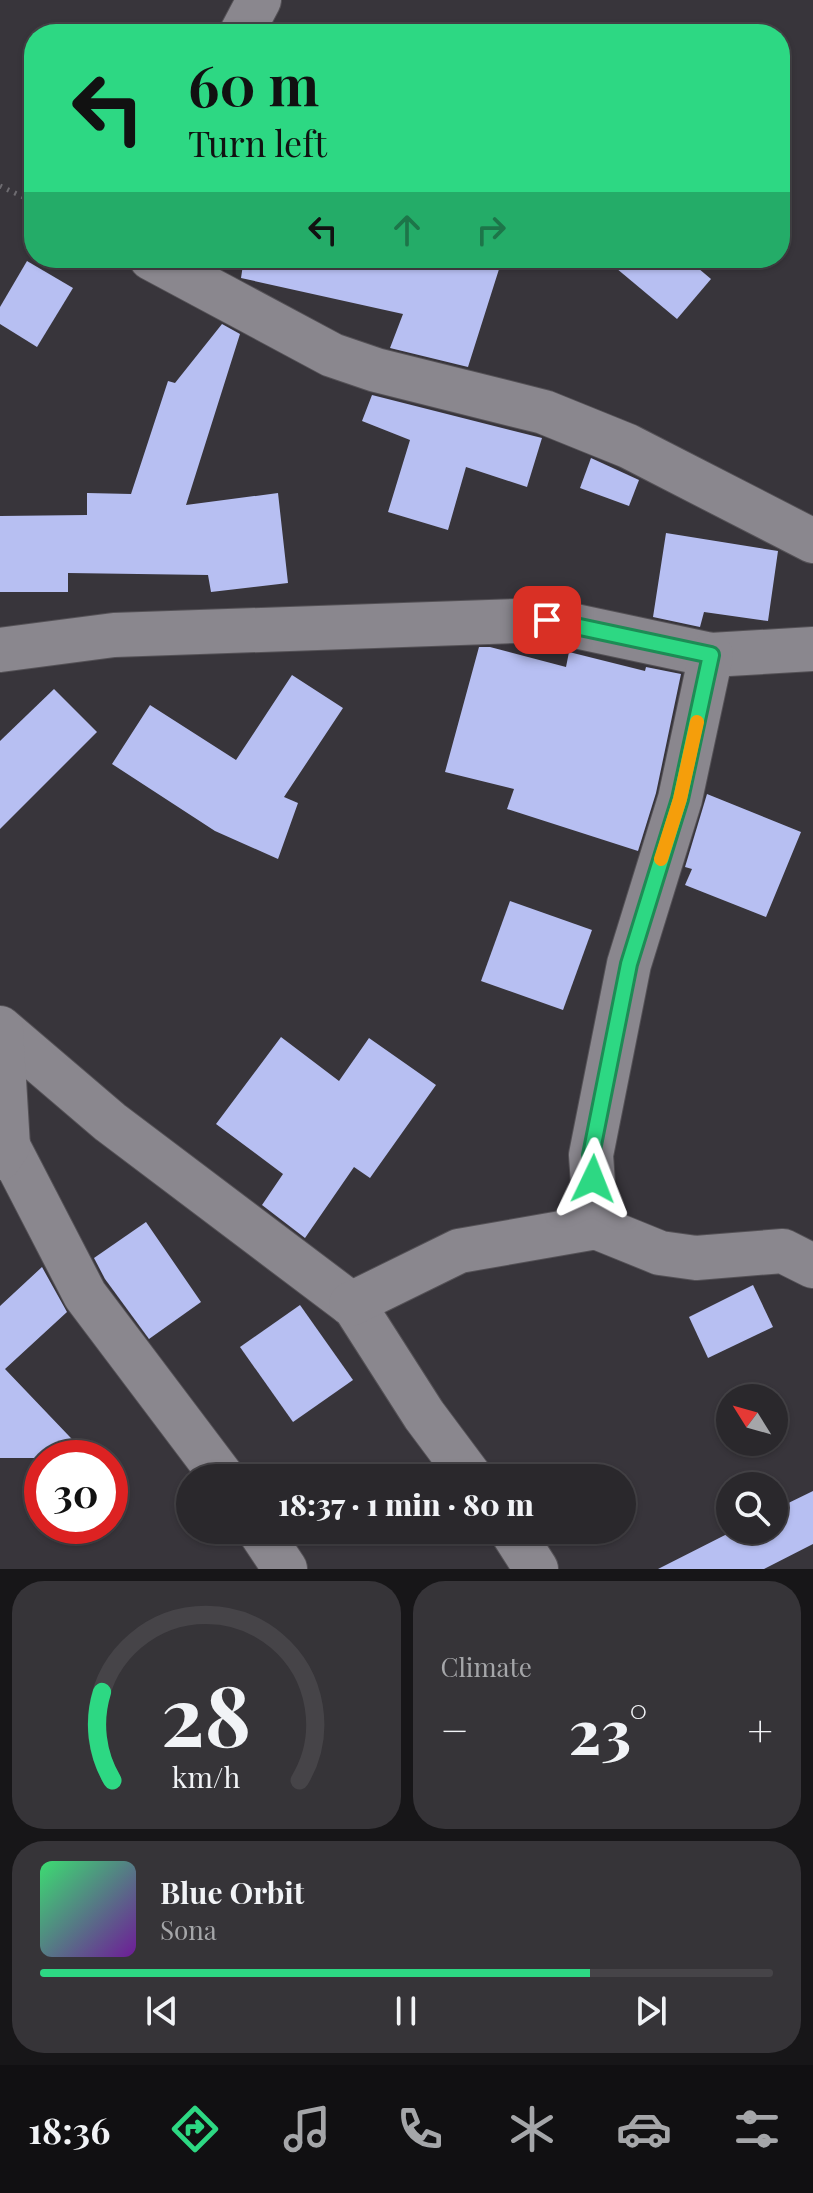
<!DOCTYPE html>
<html lang="en">
<head>
<meta charset="utf-8">
<style>
  body { margin:0; font-family:"Playfair Display",serif; background:#363438; color:#f1f3f6; height:100vh; display:flex; flex-direction:column; font-size:30px; white-space:nowrap }
  * { box-sizing:border-box; margin:0 }
  p { font-size:26px; color:#a5a6a9 }
  .icon { flex:none; width:44px; height:44px; fill:none; stroke:currentColor; stroke-width:2; stroke-linecap:round; stroke-linejoin:round }
  .map { position:relative; height:1569px; overflow:hidden }
  .details { display:flex; flex-direction:column; gap:12px; padding:12px; background:#171618; flex:1 }
  .details>* { flex:none }
  .top-card { position:absolute; left:24px; top:24px; width:766px; height:244px; border-radius:32px; box-shadow:0 2px 6px #0004,0 0 0 2px #464448; background:#2dd883; color:#111; overflow:hidden }
  .needle { width:52px; rotate:307deg }
  .buttons { position:absolute; left:716px; top:1384px; display:grid; gap:16px }
  .buttons a { display:grid; place-items:center; width:72px; height:72px; border-radius:50%; background:#2a282c; box-shadow:0 2px 6px #0004,0 0 0 2px #464448; font-size:40px }
  .speed { position:absolute; left:24px; top:1440px; display:flex; gap:16px; font-size:40px; font-weight:700; text-align:center }
  .speed>* { display:grid; place-content:center; width:104px; height:104px; border-radius:50%; background:#2a282c; box-shadow:0 2px 6px #0004,0 0 0 2px #464448; line-height:1 }
  .speed .limit { border:12px solid #d22; background:#fff; color:#111 }
  .pin { position:absolute; display:grid; place-items:center; width:68px; height:68px; color:#fff; margin:-34px; border-radius:16px; box-shadow:0 4px 12px #0006 }
  .me { position:absolute; width:88px; margin:-44px; rotate:2deg; stroke-linejoin:round; filter:drop-shadow(0 0 6px #0008) }
  .turn { display:flex; align-items:center; gap:28px; height:168px; padding:0 32px; font-size:36px }
  .turn .icon { width:104px; height:104px; stroke-width:2.5 }
  .turn b { display:block; font-size:56px; line-height:68px }
  .lanes { display:flex; align-items:center; height:76px; padding:0 32px; background:#0003; justify-content:center; gap:40px; direction:ltr }
  .lanes .off { opacity:.35 }
  .big { font-size:60px; font-weight:800; line-height:1.1 }
  .details .widget { flex:1; display:flex; flex-direction:column; justify-content:center; gap:12px; min-width:0; padding:0 28px; border-radius:32px; background:#363438 }
  .details .dial { align-items:center; gap:0 }
  .dial svg { height:208px; overflow:visible; fill:none; stroke:#464448; stroke-width:7; stroke-linecap:round; text-anchor:middle }
  .dial text { fill:#f1f3f6; stroke:none }
  .song { display:flex; align-items:center; gap:24px }
  .cover { width:96px; height:96px; border-radius:12px; background:linear-gradient(135deg,hsl(140 70% 55%),hsl(280 70% 35%)) }
  .played { height:8px; border-radius:4px; background:linear-gradient(90deg,#2dd883 75%,#464448 75%) }
  .keys { display:flex; justify-content:space-around; direction:ltr }
  .heat { display:flex; justify-content:space-between; align-items:center; font-size:44px; direction:ltr }
  .details .tiles { flex:1; display:grid; gap:12px; grid-template-columns:1fr 1fr }
  .widget:last-child { grid-column:span 2 }
  .trip { position:absolute; left:176px; top:1464px; width:460px; height:80px; border-radius:40px; background:#2a282c; box-shadow:0 2px 6px #0004,0 0 0 2px #464448; font-weight:800; line-height:80px; text-align:center }
  .tabs { display:flex; height:128px; justify-content:space-around; align-items:center; background:#111012; color:#a5a6a9 }
  .tabs .icon { width:56px; height:56px }
  .tabs .selected { color:#2dd883 }
  .tabs b { font-size:36px; color:#f1f3f6 }
  .map>svg:first-child { display:block }
  .building { fill:#b7bff2 }
  .lines { fill:none; stroke-linecap:round; stroke-linejoin:round }
  .street-casing { stroke:#545156; stroke-width:46 }
  .path { stroke:#6e6c71; stroke-width:5; stroke-dasharray:2 6; stroke-linecap:butt }
  .street { stroke:#8a878e; stroke-width:44 }
  .route-casing { stroke:#1d8c55; stroke-width:20 }
  .route { stroke:#2dd883; stroke-width:14 }
  .slow { stroke:#f59e0b; stroke-width:14 }
</style>
</head>
<body>
<div class="map">
<svg width="813" height="1569" viewBox="0 0 813 1569">
  <rect width="100%" height="100%" fill="#38353b"/>
  <g class="building">
    <path d="M244,258H474L500,266L468,367L390,348L403,314L241,278Z"/>
    <path d="M604,258H686L711,279L677,319Z"/>
    <path d="M27,261L73,288L37,347L0,324V307Z"/>
    <path d="M222,324L240,334L186,505L278,493L288,583L211,592L208,575L68,573V592H0V516L87,515V493L131,494L168,381L175,383Z"/>
    <path d="M372,395L542,438L527,487L466,467L448,530L388,512L410,440L362,421Z"/>
    <path d="M591,458L639,480L629,506L580,488Z"/>
    <path d="M666,533L778,551L768,621L704,612L700,627L653,617Z"/>
    <path d="M479,647H490L566,667L569,652L645,671L646,667L681,674L656,793L638,851L507,809L514,789L445,772Z"/>
    <path d="M292,675L343,708L284,797L298,803L278,859L215,831L112,764L150,705L236,760Z"/>
    <path d="M54,689L97,732L0,829V741Z"/>
    <path d="M707,794L801,832L766,917L685,885L692,869L685,867Z"/>
    <path d="M510,901L592,930L563,1010L481,981Z"/>
    <path d="M281,1037L339,1081L369,1038L436,1085L370,1178L354,1167L305,1238L262,1205L283,1174L216,1124Z"/>
    <path d="M146,1222L201,1302L149,1339L105,1279L94,1258Z"/>
    <path d="M42,1267L67,1312L5,1369L90,1458H0V1306Z"/>
    <path d="M753,1285L773,1327L708,1358L689,1317Z"/>
    <path d="M300,1305L353,1380L293,1422L240,1347Z"/>
    <path d="M813,1491V1544L764,1569H658L735,1530H774V1510Z"/>
  </g>
  <g class="lines">
    <g class="street-casing">
      <g id="street">
        <path d="M241,34L259,0"/>
        <path d="M151,258L332,355L376,370L544,412L628,446L813,541"/>
        <path d="M0,650L114,635L547,620L711,655L813,649"/>
        <path d="M0,1028L110,1122L355,1307L424,1415L471,1478"/>
        <path d="M8,1146L85,1295L223,1478"/>
        <path d="M0,1158L8,1146L1,1030"/>
        <path d="M596,1227L591,1155L629,964L680,799L711,655"/>
        <path d="M351,1304L459,1251L596,1227L660,1253L696,1258L783,1251L813,1266"/>
        <path d="M259,1530L285,1569"/>
        <path d="M511,1530L536,1569"/>
      </g>
    </g>
    <path class="path" d="M0,186L34,202"/>
    <use href="#street" class="street"/>
  </g>
  <g class="lines">
    <g class="route-casing">
      <path id="route" d="M547,620L711,655L680,799L629,964L591,1155L593,1179"/>
    </g>
    <use href="#route" class="route"/>
    <path class="slow" d="M661,859L680,799L697,722"/>
  </g>
</svg>
<div class="buttons">
<a><svg class="needle" viewBox="-14 -14 28 28"><path d="M0-13l5 13h-10z" fill="#e53935"/><path d="M0 13l5-13h-10z" fill="#a5a6a9"/></svg></a>
<a><svg class="icon" aria-label="search" viewBox="0 0 24 24"><circle cx="10" cy="10" r="6"/><path d="M15 15l6 6"/></svg></a>
</div>
<div class="speed"><div class="limit">30</div></div>
<div class="pin" style="left:547px;top:620px;background:#d93025"><svg class="icon" aria-label="arrive" viewBox="0 0 24 24"><path d="M6 21V4h12l-3 4 3 4H6"/></svg></div>
<svg class="me" style="left:593px;top:1179px" viewBox="-20 -20 40 40"><path d="M0-17L14 15 0 8-14 15z" fill="#2dd883" stroke="#fff" stroke-width="4"/></svg>
<div class="trip">18:37 · 1 min · 80 m</div>
<div class="top-card">
<div class="turn"><svg class="icon" aria-label="left" viewBox="0 0 24 24"><path d="M17 20v-9H6M10 6l-5 5 5 5"/></svg><div><b>60 m</b>Turn left</div></div>
<div class="lanes"><svg class="icon" aria-label="left" viewBox="0 0 24 24"><path d="M17 20v-9H6M10 6l-5 5 5 5"/></svg><svg class="icon off" aria-label="ahead" viewBox="0 0 24 24"><path d="M12 20V5M6 11l6-6 6 6"/></svg><svg class="icon off" aria-label="right" viewBox="0 0 24 24"><path d="M7 20v-9h11M14 6l5 5-5 5"/></svg></div>
</div>
</div>
<section class="details">
<div class="tiles">
<div class="widget dial"><svg viewBox="0 0 100 80">
<path d="M14 69A42 42 0 1 1 86 69"/>
<path d="M14 69A42 42 0 0 1 10 35" stroke="#2dd883"/>
<text x="50" y="56" font-size="32" font-weight="700">28</text>
<text x="50" y="72" font-size="11">km/h</text>
</svg></div>
<div class="widget"><p>Climate</p>
<div class="heat"><a>−</a><b class="big">23°</b><a>+</a></div>
</div>
<div class="widget">
<div class="song"><i class="cover"></i><div><b>Blue Orbit</b><p>Sona</p></div></div>
<div class="played"></div>
<div class="keys"><svg class="icon" aria-label="previous" viewBox="0 0 24 24"><path d="M18 5L8 12l10 7zM5 5v14"/></svg><svg class="icon" aria-label="pause" viewBox="0 0 24 24"><path d="M8 5v14M16 5v14"/></svg><svg class="icon" aria-label="next" viewBox="0 0 24 24"><path d="M6 5l10 7-10 7zM19 5v14"/></svg></div>
</div>
</div>
</section>
<nav class="tabs">
<b>18:36</b>
<svg class="icon selected" aria-label="directions" viewBox="0 0 24 24"><path d="M12 3l9 9-9 9-9-9zM9 14v-3h6M13 9l2 2-2 2"/></svg>
<svg class="icon" aria-label="music" viewBox="0 0 24 24"><path d="M9 18V5l10-2v13"/><circle cx="6" cy="18" r="3"/><circle cx="16" cy="16" r="3"/></svg>
<svg class="icon" aria-label="phone" viewBox="0 0 24 24"><path d="M5 4h4l2 5-3 2q2 4 5 5l2-3 5 2v4C11 20 4 13 5 4z"/></svg>
<svg class="icon" aria-label="climate" viewBox="0 0 24 24"><path d="M12 3v18M4 7l16 10M4 17L20 7"/></svg>
<svg class="icon" aria-label="car" viewBox="0 0 24 24"><path d="M5 17H2v-5l4-1 3-4h7l3 4 3 1v5h-3M9 17h6M6 11h13"/><circle cx="7" cy="17" r="2"/><circle cx="17" cy="17" r="2"/></svg>
<svg class="icon" aria-label="filters" viewBox="0 0 24 24"><path d="M4 7h16M4 17h16"/><circle cx="9" cy="7" r="2"/><circle cx="15" cy="17" r="2"/></svg>
</nav>
</body>
</html>
